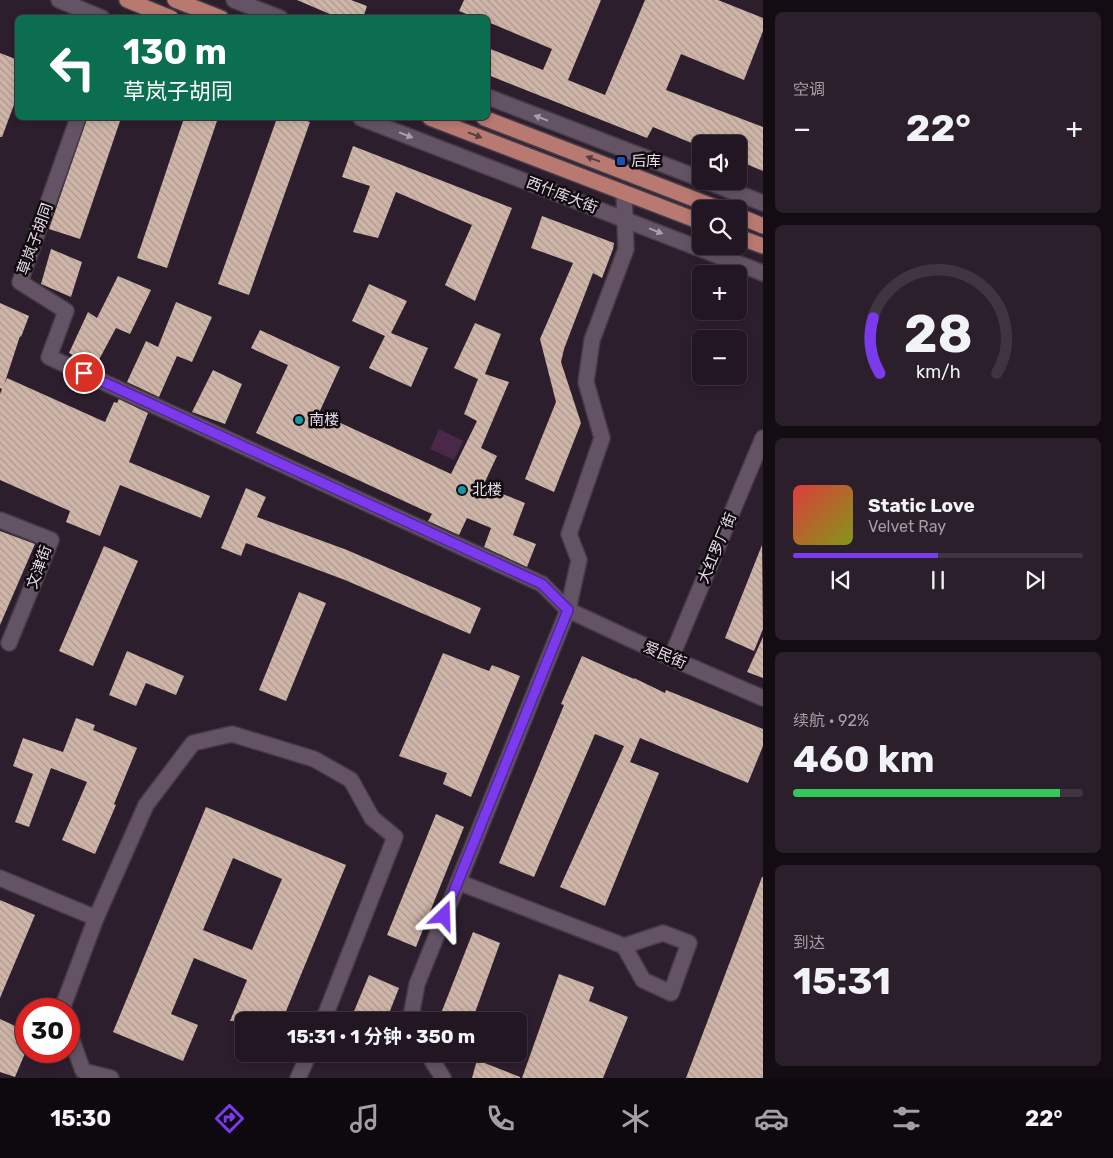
<!DOCTYPE html>
<html lang="zh">
<head>
<meta charset="utf-8">
<style>
  body { margin:0; font-family:Rubik,"Noto Sans SC",sans-serif; background:#2a1f2a; color:#f1f3f6; height:100vh; display:flex; flex-direction:column; font-size:19px; white-space:nowrap }
  * { box-sizing:border-box; margin:0 }
  p { font-size:16px; color:#a29fa5 }
  .icon { flex:none; width:28px; height:28px; fill:none; stroke:currentColor; stroke-width:2; stroke-linecap:round; stroke-linejoin:round }
  .map { position:relative; flex:1; overflow:hidden }
  .drawer { display:flex; flex-direction:column; gap:12px; padding:12px; background:#130c13; width:350px }
  .drawer>* { flex:none }
  .guide { position:absolute; left:15px; top:15px; width:475px; height:105px; border-radius:8px; box-shadow:0 2px 8px #0003,0 0 0 1px #3f3540; background:#0b6e4f; color:#fff; overflow:hidden }
  .tools { position:absolute; left:692px; top:135px; display:grid; gap:10px }
  .tools a { display:grid; place-items:center; width:55px; height:55px; border-radius:8px; background:#221622; box-shadow:0 2px 8px #0003,0 0 0 1px #3f3540; font-size:25px }
  .speed { position:absolute; left:15px; top:998px; display:flex; gap:10px; font-size:25px; font-weight:700; text-align:center }
  .speed>* { display:grid; place-content:center; width:65px; height:65px; border-radius:50%; background:#221622; box-shadow:0 2px 8px #0003,0 0 0 1px #3f3540; line-height:1 }
  .speed .limit { border:8px solid #d22; background:#fff; color:#111 }
  .pin { position:absolute; display:grid; place-items:center; width:42px; height:42px; color:#fff; margin:-21px; border:2px solid #fff; border-radius:50%; box-shadow:0 1px 5px #0007 }
  .me { position:absolute; width:55px; margin:-28px; rotate:22deg; stroke-linejoin:round; filter:drop-shadow(0 0 4px #0008) }
  .turn { display:flex; align-items:center; gap:18px; height:105px; padding:0 25px; font-size:22px }
  .turn .icon { width:65px; height:65px; stroke-width:2.5 }
  .turn b { display:block; font-size:35px; line-height:42px }
  .big { font-size:38px; font-weight:700; line-height:1.1 }
  .drawer .widget { flex:1; display:flex; flex-direction:column; justify-content:center; gap:8px; min-width:0; padding:0 18px; border-radius:8px; background:#2a1f2a }
  .drawer .dial { align-items:center; gap:0 }
  .dial svg { height:130px; overflow:visible; fill:none; stroke:#3f3540; stroke-width:7; stroke-linecap:round; text-anchor:middle }
  .dial text { fill:#f1f3f6; stroke:none }
  .song { display:flex; align-items:center; gap:15px }
  .cover { width:60px; height:60px; border-radius:8px; background:linear-gradient(135deg,hsl(0 70% 55%),hsl(70 70% 35%)) }
  .played { height:5px; border-radius:2px; background:linear-gradient(90deg,#7c3aed 50%,#3f3540 50%) }
  .keys { display:flex; justify-content:space-around; direction:ltr }
  .heat { display:flex; justify-content:space-between; align-items:center; font-size:28px; direction:ltr }
  .charge { height:8px; border-radius:4px; background:linear-gradient(90deg,#34c759 92%,#3f3540 0) }
  .trip { position:absolute; left:235px; top:1012px; width:292px; height:50px; border-radius:8px; background:#221622; box-shadow:0 2px 8px #0003,0 0 0 1px #3f3540; font-weight:700; line-height:50px; text-align:center }
  .tabs { display:flex; height:80px; justify-content:space-around; align-items:center; background:#0e090e; color:#a29fa5 }
  .tabs .icon { width:35px; height:35px }
  .tabs .on { color:#7c3aed }
  .tabs b { font-size:22px; color:#f1f3f6 }
  main { display:flex; flex:1; min-height:0 }
  .map>svg:first-child { display:block }
  .pitch { fill:#49284a }
  .building { fill:url(#building-back-hatch); fill-rule:evenodd }
  .lines { fill:none; stroke-linecap:round; stroke-linejoin:round }
  .minor-casing { stroke:#463b47; stroke-width:18 }
  .major-casing { stroke:#463b47; stroke-width:18 }
  .minor { stroke:#635364; stroke-width:15 }
  .major { stroke:#b87971; stroke-width:15 }
  .oneway { fill:#ab9eac }
  .oneway2 { fill:#5c3c3c }
  .route-casing { stroke:#51269a; stroke-width:12 }
  .route { stroke:#7c3aed; stroke-width:9 }
  .transit-dot { fill:#1a4fb4; stroke:#110b11; stroke-width:2 }
  .culture-dot { fill:#0f9aa8; stroke:#110b11; stroke-width:2 }
  .labels { text-anchor:middle; dominant-baseline:central; stroke-width:5; stroke-linejoin:round; paint-order:stroke }
  .poi-label { font-size:15px; fill:#e6dce6; stroke:#110b11; text-anchor:start }
  .street-label { font-size:15px; fill:#e6dce6; stroke:#110b11 }
</style>
</head>
<body>
<main>
<div class="map">
<svg width="763" height="1078" viewBox="0 0 763 1078">
  <defs>
    <pattern id="building-back-hatch" width="6" height="6" patternUnits="userSpaceOnUse" patternTransform="scale(1.25)"><rect width="6" height="6" fill="#ceb5a8"/><path d="M-1 5l2 2M0 0l6 6M5-1l2 2" fill="none" stroke="#ac988f"/></pattern>
  </defs>
  <rect width="100%" height="100%" fill="#2d1e2d"/>
  <path class="pitch" d="M439,429L463,441L454,460L430,449Z"/>
  <g class="building">
    <path d="M297,0H351L367,6L363,18H339Z"/>
    <path d="M464,0H601L568,80L605,95L645,0H718L763,18V31L744,80L681,54L666,90L763,127V171L739,161V144H694L653,127L647,138L488,75V48L543,70L552,49L488,22V18H476L459,11Z"/>
    <path d="M0,53L18,60V94L2,137H0Z"/>
    <path d="M87,118H121L80,239L49,229Z"/>
    <path d="M184,118H218L167,268L137,258Z"/>
    <path d="M277,118H297L310,122L249,295L218,284Z"/>
    <path d="M353,146L512,208L475,301L445,285L472,225L396,192L378,238L353,232L370,186L342,177Z"/>
    <path d="M542,216L614,243L613,249L602,278L593,273L564,349L561,362L581,423L554,492L525,479L556,402L540,339L573,263L531,248Z"/>
    <path d="M51,249L82,262L71,297L41,284Z"/>
    <path d="M118,276L151,290L130,334L116,328L95,367L69,353L88,312L97,318Z"/>
    <path d="M369,284L407,301L391,333L428,348L411,387L369,368L385,336L352,321Z"/>
    <path d="M176,302L212,317L192,362L177,356L159,397L127,382L146,341L158,347Z"/>
    <path d="M0,303L29,316L21,337L20,336L4,385L7,378L105,422L114,402L117,403L119,399L148,413L129,462L210,496L201,518L120,485L100,536L66,522L70,511L0,480V394L2,389L0,388Z"/>
    <path d="M475,323L501,334L485,374L509,382L481,448L497,456L483,486L525,503L513,535L536,544L527,567L484,547L491,528L467,518L459,535L428,521L432,514L256,433L288,365L251,348L260,330L340,367L319,413L451,474L477,421L464,414L478,379L454,368Z"/>
    <path d="M213,370L242,384L225,424L192,412Z"/>
    <path d="M246,488L266,497L257,517L347,550L481,608L470,634L345,580L246,543L241,556L221,548Z"/>
    <path d="M0,531L35,544L0,625Z"/>
    <path d="M762,545L763,629L754,651L725,638Z"/>
    <path d="M104,546L138,561L93,666L59,651Z"/>
    <path d="M299,592L326,603L286,701L259,690Z"/>
    <path d="M763,637V678L747,672Z"/>
    <path d="M127,651L184,676L176,695L146,683L136,706L109,695Z"/>
    <path d="M443,653L489,671L492,665L520,676L471,797L443,784L447,773L399,756Z"/>
    <path d="M582,656L634,679V678L665,693L666,690L763,729V746L748,783L640,738L630,762L659,773L605,906L560,887L624,746L595,734L534,877L499,863L564,705L561,704Z"/>
    <path d="M76,718L95,725L93,730L137,748L114,804L116,805L95,854L62,840L87,782L51,768L29,827L15,822L33,774L13,766L23,738L63,752Z"/>
    <path d="M206,807L346,865L282,1021H230L247,980L194,958L171,1014L198,1025L183,1061L113,1032ZM233,858L282,879L252,950L203,930Z"/>
    <path d="M436,814L464,827L416,947L387,935Z"/>
    <path d="M762,877H763V1078H686Z"/>
    <path d="M0,900L35,915L0,998Z"/>
    <path d="M473,932L500,943L472,1021H438Z"/>
    <path d="M559,974L594,987L589,1001L628,1017L603,1078H522Z"/>
    <path d="M369,975L399,988L386,1021H350Z"/>
    <path d="M0,1019L26,1031V1051L15,1077L0,1072Z"/>
    <path d="M477,1060L520,1077V1078H472Z"/>
  </g>
  <g class="lines">
    <g class="minor-casing">
      <g id="minor">
        <path d="M59,0L102,18"/>
        <path d="M234,0L280,18"/>
        <path d="M488,97L701,179"/>
        <path d="M78,118L20,282L66,311L49,357L542,584L568,610L671,658L763,698"/>
        <path d="M361,118L763,273"/>
        <path d="M706,181L763,203"/>
        <path d="M0,520L51,540L9,643"/>
        <path d="M671,658L763,438"/>
        <path d="M0,878L96,918L62,1009"/>
        <path d="M458,882L624,946L643,980L671,993L689,943L663,933L624,946"/>
        <path d="M96,918L146,805L193,743L232,734L314,759L351,780L372,818L395,837L323,1021"/>
        <path d="M415,1021L412,1011L417,984L568,610L579,560L569,534L602,438L586,382L592,340L626,249L624,193"/>
        <path d="M69,1032L83,1071L111,1078"/>
        <path d="M428,1054L443,1078"/>
        <path d="M298,1078L309,1054"/>
      </g>
    </g>
    <g class="major-casing">
      <g id="major">
        <path d="M127,0L171,18"/>
        <path d="M175,0L221,18"/>
        <path d="M430,118L701,222"/>
        <path d="M484,118L720,209"/>
        <path d="M739,216L763,226"/>
        <path d="M739,237L763,246"/>
      </g>
    </g>
    <use href="#minor" class="minor"/>
    <use href="#major" class="major"/>
  </g>
  <defs><path id="oneway-solid" d="M-6-.8H1V-3.2L6.5 0L1 3.2V.8H-6Z" transform="scale(1.25)"/></defs>
  <g class="oneway">
    <use href="#oneway-solid" transform="translate(541 118) rotate(-159)"/>
    <use href="#oneway-solid" transform="translate(406 135) rotate(21)"/>
    <use href="#oneway-solid" transform="translate(656 231) rotate(21)"/>
  </g>
  <g class="oneway2">
    <use href="#oneway-solid" transform="translate(475 135) rotate(21)"/>
    <use href="#oneway-solid" transform="translate(593 159) rotate(-159)"/>
  </g>
  <g class="lines">
    <g class="route-casing">
      <path id="route" d="M84,373L542,584L568,610L444,916"/>
    </g>
    <use href="#route" class="route"/>
  </g>
  <rect class="transit-dot" x="616" y="156" width="10" height="10" rx="2.5"/>
  <g class="culture-dot">
    <circle cx="299" cy="420" r="5"/>
    <circle cx="462" cy="490" r="5"/>
  </g>
  <g class="labels">
    <g class="poi-label">
      <text x="631" y="161">后库</text>
      <text x="309" y="420">南楼</text>
      <text x="472" y="490">北楼</text>
    </g>
    <g class="street-label">
      <text transform="translate(562 195) rotate(21)">西什库大街</text>
      <text transform="translate(35 239) rotate(-70)">草岚子胡同</text>
      <text transform="translate(717 548) rotate(-67)">大红罗厂街</text>
      <text transform="translate(39 567) rotate(-70)">文津街</text>
      <text transform="translate(665 655) rotate(24)">爱民街</text>
    </g>
  </g>
</svg>
<div class="tools">
<a><svg class="icon" aria-label="sound" viewBox="0 0 24 24"><path d="M4 9h4l5-4v14l-5-4H4zM17 9q2 3 0 6"/></svg></a>
<a><svg class="icon" aria-label="search" viewBox="0 0 24 24"><circle cx="10" cy="10" r="6"/><path d="M15 15l6 6"/></svg></a>
<a>+</a>
<a>−</a>
</div>
<div class="speed"><div class="limit">30</div></div>
<div class="pin" style="left:84px;top:373px;background:#d93025"><svg class="icon" aria-label="arrive" viewBox="0 0 24 24"><path d="M6 21V4h12l-3 4 3 4H6"/></svg></div>
<svg class="me" style="left:444px;top:916px" viewBox="-20 -20 40 40"><path d="M0-17L14 15 0 8-14 15z" fill="#7c3aed" stroke="#fff" stroke-width="4"/></svg>
<div class="trip">15:31 · 1 分钟 · 350 m</div>
<div class="guide">
<div class="turn"><svg class="icon" aria-label="left" viewBox="0 0 24 24"><path d="M17 20v-9H6M10 6l-5 5 5 5"/></svg><div><b>130 m</b>草岚子胡同</div></div>
</div>
</div>
<section class="drawer">
<div class="widget"><p>空调</p>
<div class="heat"><a>−</a><b class="big">22°</b><a>+</a></div>
</div>
<div class="widget dial"><svg viewBox="0 0 100 80">
<path d="M14 69A42 42 0 1 1 86 69"/>
<path d="M14 69A42 42 0 0 1 10 35" stroke="#7c3aed"/>
<text x="50" y="56" font-size="32" font-weight="700">28</text>
<text x="50" y="72" font-size="11">km/h</text>
</svg></div>
<div class="widget">
<div class="song"><i class="cover"></i><div><b>Static Love</b><p>Velvet Ray</p></div></div>
<div class="played"></div>
<div class="keys"><svg class="icon" aria-label="previous" viewBox="0 0 24 24"><path d="M18 5L8 12l10 7zM5 5v14"/></svg><svg class="icon" aria-label="pause" viewBox="0 0 24 24"><path d="M8 5v14M16 5v14"/></svg><svg class="icon" aria-label="next" viewBox="0 0 24 24"><path d="M6 5l10 7-10 7zM19 5v14"/></svg></div>
</div>
<div class="widget"><p>续航 · 92%</p><b class="big">460 km</b><div class="charge"></div></div>
<div class="widget"><p>到达</p><b class="big">15:31</b></div>
</section>
</main>
<nav class="tabs">
<b>15:30</b>
<svg class="icon on" aria-label="directions" viewBox="0 0 24 24"><path d="M12 3l9 9-9 9-9-9zM9 14v-3h6M13 9l2 2-2 2"/></svg>
<svg class="icon" aria-label="music" viewBox="0 0 24 24"><path d="M9 18V5l10-2v13"/><circle cx="6" cy="18" r="3"/><circle cx="16" cy="16" r="3"/></svg>
<svg class="icon" aria-label="phone" viewBox="0 0 24 24"><path d="M5 4h4l2 5-3 2q2 4 5 5l2-3 5 2v4C11 20 4 13 5 4z"/></svg>
<svg class="icon" aria-label="climate" viewBox="0 0 24 24"><path d="M12 3v18M4 7l16 10M4 17L20 7"/></svg>
<svg class="icon" aria-label="car" viewBox="0 0 24 24"><path d="M5 17H2v-5l4-1 3-4h7l3 4 3 1v5h-3M9 17h6M6 11h13"/><circle cx="7" cy="17" r="2"/><circle cx="17" cy="17" r="2"/></svg>
<svg class="icon" aria-label="filters" viewBox="0 0 24 24"><path d="M4 7h16M4 17h16"/><circle cx="9" cy="7" r="2"/><circle cx="15" cy="17" r="2"/></svg>
<b>22°</b>
</nav>
</body>
</html>
